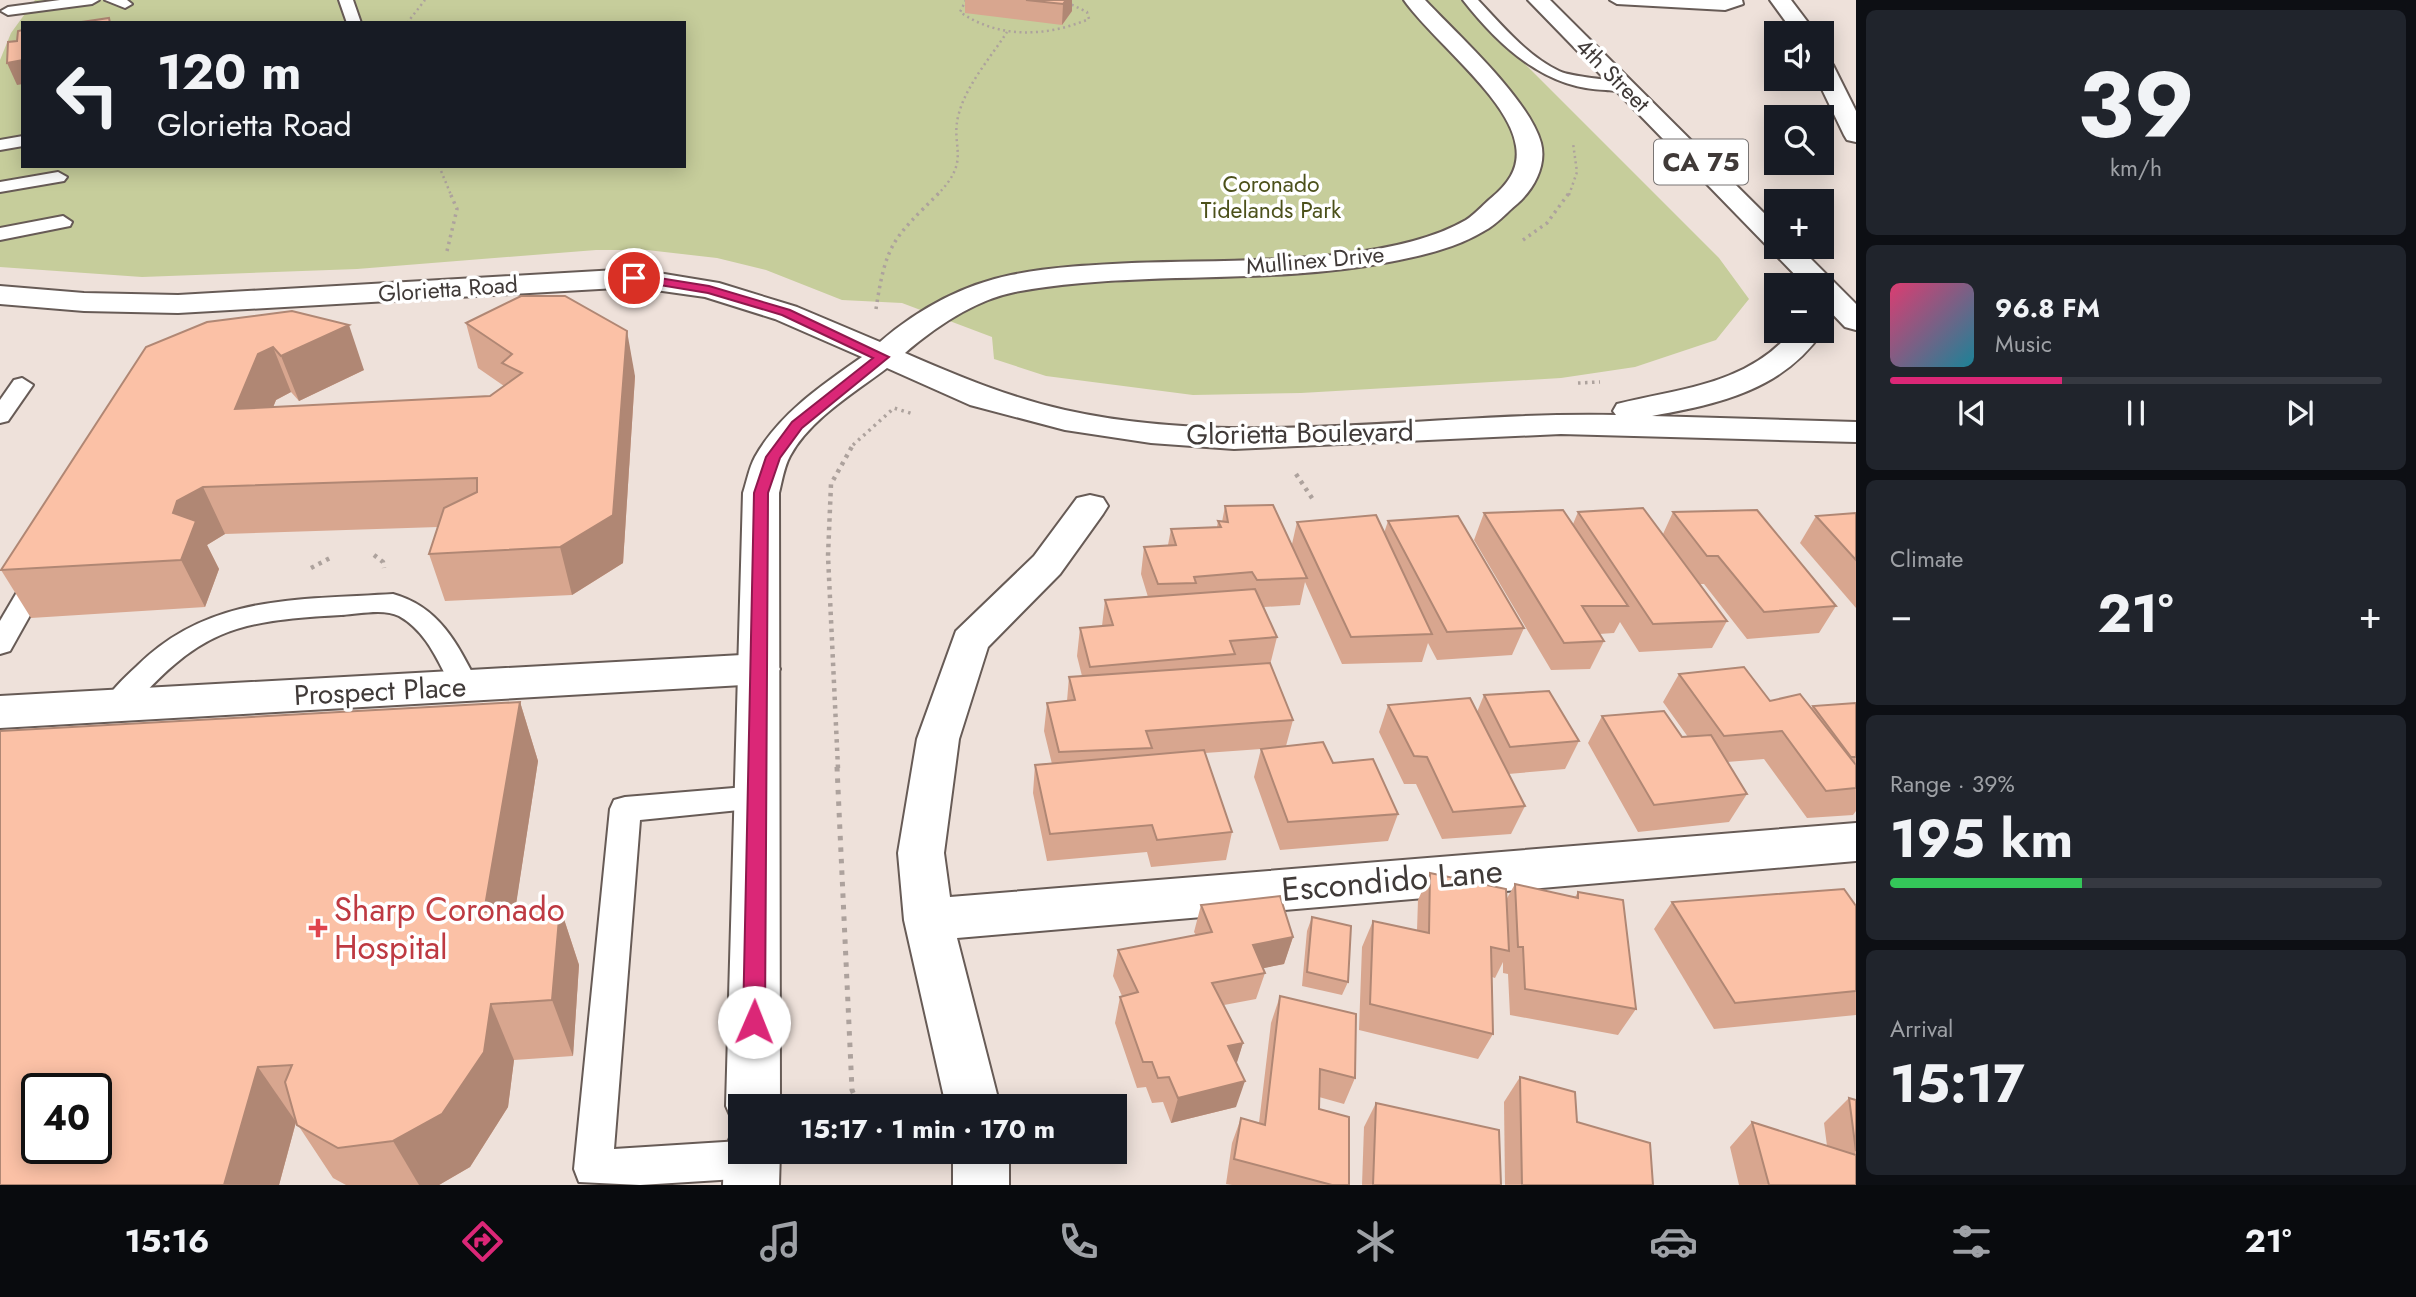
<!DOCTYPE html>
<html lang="en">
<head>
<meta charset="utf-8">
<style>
  body { margin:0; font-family:Jost,sans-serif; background:#20242c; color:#f1f3f6; height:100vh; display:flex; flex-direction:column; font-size:26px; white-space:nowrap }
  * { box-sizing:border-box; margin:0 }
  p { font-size:23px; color:#9ea1a6 }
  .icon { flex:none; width:38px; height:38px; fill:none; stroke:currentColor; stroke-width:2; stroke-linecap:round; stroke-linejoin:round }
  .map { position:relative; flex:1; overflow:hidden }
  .sheet { display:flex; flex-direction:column; gap:10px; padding:10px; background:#0d0f14; width:560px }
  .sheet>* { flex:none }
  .top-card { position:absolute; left:21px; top:21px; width:665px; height:147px; border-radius:0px; box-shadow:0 4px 18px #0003; background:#171b24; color:#f1f3f6; overflow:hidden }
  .controls { position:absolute; left:1764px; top:21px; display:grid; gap:14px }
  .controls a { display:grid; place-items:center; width:70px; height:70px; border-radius:0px; background:#171b24; box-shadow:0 4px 18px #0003; font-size:35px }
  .speed { position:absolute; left:21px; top:1073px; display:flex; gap:14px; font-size:35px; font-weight:700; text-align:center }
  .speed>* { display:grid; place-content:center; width:91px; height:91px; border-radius:50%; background:#171b24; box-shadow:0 4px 18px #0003; line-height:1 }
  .speed .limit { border:4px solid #111; border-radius:10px; background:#fff; color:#111 }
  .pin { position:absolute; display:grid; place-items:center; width:60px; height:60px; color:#fff; margin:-30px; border:4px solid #fff; border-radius:50%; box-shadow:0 2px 7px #0007 }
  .me { position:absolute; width:77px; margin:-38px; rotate:1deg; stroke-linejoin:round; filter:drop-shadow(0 0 5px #0008) }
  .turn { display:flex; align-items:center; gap:24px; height:147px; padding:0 21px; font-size:32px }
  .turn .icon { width:91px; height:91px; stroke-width:2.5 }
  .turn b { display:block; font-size:49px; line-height:60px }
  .big { font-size:52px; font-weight:700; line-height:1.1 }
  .sheet .widget { flex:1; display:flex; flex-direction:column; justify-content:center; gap:10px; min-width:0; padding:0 24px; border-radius:10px; background:#20242c }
  .sheet .dial { align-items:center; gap:0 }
  .dial b { font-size:91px; line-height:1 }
  .song { display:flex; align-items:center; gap:21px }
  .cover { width:84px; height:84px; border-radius:10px; background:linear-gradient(135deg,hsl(340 70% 55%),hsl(190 70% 35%)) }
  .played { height:7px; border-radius:4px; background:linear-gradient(90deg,#db2777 35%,#363941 35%) }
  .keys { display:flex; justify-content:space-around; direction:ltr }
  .heat { display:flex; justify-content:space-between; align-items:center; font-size:38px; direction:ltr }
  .charge { height:10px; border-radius:5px; background:linear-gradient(90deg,#34c759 39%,#363941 0) }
  .trip { position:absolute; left:728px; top:1094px; width:399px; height:70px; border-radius:0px; background:#171b24; box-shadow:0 4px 18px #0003; font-weight:700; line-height:70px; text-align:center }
  .tab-bar { display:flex; height:112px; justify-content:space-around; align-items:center; background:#090b0e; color:#9ea1a6 }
  .tab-bar .icon { width:49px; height:49px }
  .tab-bar .current { color:#db2777 }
  .tab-bar b { font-size:32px; color:#f1f3f6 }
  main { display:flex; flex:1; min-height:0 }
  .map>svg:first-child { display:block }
  .green { fill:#c6cd9b; fill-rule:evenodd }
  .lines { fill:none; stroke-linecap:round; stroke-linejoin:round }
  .lane-casing { stroke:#675b56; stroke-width:4 }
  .street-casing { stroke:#675b56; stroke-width:4 }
  .secondary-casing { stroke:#675b56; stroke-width:4 }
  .highway-casing { stroke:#675b56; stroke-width:4 }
  .path-far3 { stroke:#ada29d; stroke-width:2.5; stroke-dasharray:2 3.5; stroke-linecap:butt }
  .path-far2 { stroke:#ada29d; stroke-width:3.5; stroke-dasharray:2.5 4.5; stroke-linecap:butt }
  .path-far1 { stroke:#ada29d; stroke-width:4.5; stroke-dasharray:3.5 5; stroke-linecap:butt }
  .path { stroke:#ada29d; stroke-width:5; stroke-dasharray:4.5 7; stroke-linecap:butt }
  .lane { fill:#fff; fill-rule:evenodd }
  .street { fill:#fff; fill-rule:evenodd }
  .secondary { fill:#fff; fill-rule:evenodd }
  .highway { fill:#fff; fill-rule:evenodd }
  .wall { fill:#d8a68f }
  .shaded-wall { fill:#b08774 }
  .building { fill:#fbc1a6; stroke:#b08774; stroke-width:2; fill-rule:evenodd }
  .route { fill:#db2777; stroke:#8e194d; stroke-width:2 }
  .health-dot { fill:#e0444e; stroke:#fff; stroke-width:2.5 }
  .labels { text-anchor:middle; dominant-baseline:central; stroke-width:7; stroke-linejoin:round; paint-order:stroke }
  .far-street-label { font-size:23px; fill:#403a38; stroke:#fff }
  .far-park-label { font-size:23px; fill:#4c511b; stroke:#fff }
  .shield { fill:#fff; stroke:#797574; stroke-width:2 }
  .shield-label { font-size:26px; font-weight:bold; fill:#403a38 }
  .street-label { font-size:28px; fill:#403a38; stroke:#fff }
  .near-street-label { font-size:33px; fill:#403a38; stroke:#fff }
  .near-health-label { font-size:33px; fill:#be3a42; stroke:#fff; text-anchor:start }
</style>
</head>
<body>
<main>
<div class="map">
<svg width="1856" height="1185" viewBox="0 0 1856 1185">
  <rect width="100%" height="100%" fill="#eee1da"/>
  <path class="green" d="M35,0H1461L1719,258L1749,299L1716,340L1635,367L1561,378L1301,393L1193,395L1046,376L994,359L992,337L902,303L842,300L766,270L717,258L647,250H596L357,269L142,277L0,267V60L11,33ZM23,23H684V166H23Z"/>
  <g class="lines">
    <g class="lane-casing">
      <g id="lane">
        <path d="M60,0H99L92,4L8,15L1,11L8,7Z"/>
        <path d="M105,0H127L132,4L125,8Z"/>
        <path d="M339,0H353L361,23H347Z"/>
        <path d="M1463,0H1478C1502,25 1527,56 1559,71C1576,79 1625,79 1632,86C1625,93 1616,91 1606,90C1545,89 1499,46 1463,0Z"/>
        <path d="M1610,0H1742L1743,4L1725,10L1617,4Z"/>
        <path d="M23,136V146L0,150V140Z"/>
        <path d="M58,172L67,177L64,181L0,192V182Z"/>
        <path d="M63,216L72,222L70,226L0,240V228Z"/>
        <path d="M22,378L33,385L8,421L0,423V400L14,380Z"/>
        <path d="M39,567L48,570L52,576L10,651L0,654V621L30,570Z"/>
        <path d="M393,594C440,607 458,645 479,686L475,693L465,696L455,693C439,665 429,633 399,616C384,608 358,614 341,615C232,621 199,630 126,714L116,717L106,714L102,706C110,691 124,678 137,666C209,594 299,600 393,594Z"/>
        <path d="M758,786L769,789L773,798L769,807L640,820L614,1149L740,1141V1152H768L771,1159L765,1172L752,1178L640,1185L579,1182L574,1169L610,809L614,800L625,797Z"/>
      </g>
    </g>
    <g class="street-casing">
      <g id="street">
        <path d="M1090,495L1103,498L1108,506L1103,514L1060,574L988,647L959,739L944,853L950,897L1856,823V861L957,938L1000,1106H946L904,920L898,853L917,739L956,631L1034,556L1077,498Z"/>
        <path d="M760,654L774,659L780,669L774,679L760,684L0,728V696Z"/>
        <rect x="953" y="1152" width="56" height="33"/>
      </g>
    </g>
    <g class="secondary-casing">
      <g id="secondary">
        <path d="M1404,0H1425C1457,34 1529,99 1541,143C1547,166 1533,190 1517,204C1506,213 1496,225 1484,231C1456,248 1421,256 1389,262C1266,286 1138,269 1015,292C975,300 935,327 905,353C958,376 1008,397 1065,410C1245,450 1433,411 1616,415L1613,411L1617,404C1681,388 1747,385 1792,331L1822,329L1823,331C1783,390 1719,404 1652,416L1856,422V442L1561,434L1234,449L1151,443L1065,430L970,405L887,368C854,393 810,419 790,456C784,467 782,481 779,493L780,1106H740V1127L734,1124L726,1106L743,493C747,481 749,468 755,457C779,414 822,385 862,357L775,319L705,297L634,287L178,313L84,311L0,304V286L84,293L178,295L634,269L719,283L797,307L880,342C917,310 962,285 1011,275C1050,267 1091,265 1132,263C1225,259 1385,267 1466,220C1474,215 1482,206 1490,199C1507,185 1520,169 1516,146C1510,99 1431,39 1404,0Z"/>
        <path d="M740,1129V1152H780L779,1185H723L724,1152L732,1133Z"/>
      </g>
    </g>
    <g class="highway-casing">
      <g id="highway">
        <path d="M1528,0H1550L1776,225V247H1799L1856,304V330L1845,327L1822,303V285H1805Z"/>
        <path d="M1770,0H1791L1816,33H1794Z"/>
        <path d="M1822,58L1833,65L1856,111V142L1847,140L1844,135L1817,79H1822Z"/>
      </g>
    </g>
    <g class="path-far3">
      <path d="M966,0L960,12C999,39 1046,37 1089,19L1087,12L1062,0"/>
      <path d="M407,23L425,0"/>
      <path d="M439,166L451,195"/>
      <path d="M937,195C973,159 949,147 959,113C967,84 991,57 1007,32"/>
      <path d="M1569,195L1577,172L1573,143"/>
    </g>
    <g class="path-far2">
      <path d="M1523,240L1547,223L1569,193"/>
      <path d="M447,251L457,209L450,193"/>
      <path d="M876,309C886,243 893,239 939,193"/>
      <path d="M1578,383L1600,382"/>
      <path d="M853,445L894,408L913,414"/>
    </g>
    <g class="path-far1">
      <path d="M1296,474L1314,501"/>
      <path d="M374,555L383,562L384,568"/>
      <path d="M311,568L332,557"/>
      <path d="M838,768L828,556L831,484L854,443"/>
    </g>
    <path class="path" d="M837,767L852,1090L859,1106"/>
    <use href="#lane" class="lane"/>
    <use href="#street" class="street"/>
    <use href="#secondary" class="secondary"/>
    <use href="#highway" class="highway"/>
  </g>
  <g class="wall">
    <path d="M965,0H1072V11L1062,25L965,13Z"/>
    <path d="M207,322L364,370L299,401L291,392L276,400L273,407L490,396L504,386L478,368L466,323L635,376L623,563L572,595L445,601L429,554L438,527L225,534L207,545L219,569L205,607L31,618L1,570Z"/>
    <path d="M1225,506L1292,544L1297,522L1384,533L1388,521L1524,628L1512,655L1437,660L1428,643L1422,662L1342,664L1305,582L1300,605L1264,607L1277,637L1270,665L1293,720L1286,746L1333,763L1398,814L1388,841L1280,850L1254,777L1261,749L1205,753L1232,832L1226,860L1151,867L1147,852L1047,861L1033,793L1035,765L1052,764L1044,731L1047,703L1067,701L1069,677L1082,676L1077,656L1080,628L1102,626L1105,600L1148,597L1141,574L1144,547L1168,545L1171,529L1217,527L1218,521L1222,522Z"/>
    <path d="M1578,512L1663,534L1673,512L1836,606L1819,633L1747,639L1704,584H1700L1727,621L1712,648L1639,652L1620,622L1614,633L1599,634L1604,641L1590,669L1551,670L1474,540L1484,513L1573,524Z"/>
    <path d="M1856,513V608L1800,543L1816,516Z"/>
    <path d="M1679,674L1770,701L1811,708L1813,706L1856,703V811L1853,815L1807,818L1764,759L1727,762L1747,794L1729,822L1638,832L1588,743L1602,716L1682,737H1688L1663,702Z"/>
    <path d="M1484,695L1579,741L1565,769L1508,774L1525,806L1511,834L1442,839L1416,784H1404L1379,732L1388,705L1477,712Z"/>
    <path d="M520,702L538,761L515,910L560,907L579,965L573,1056L514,1060L508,1107L470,1167L439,1185H346L333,1178L296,1122L279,1185H0Z"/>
    <path d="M1430,873L1506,900L1515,884L1575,897L1578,892L1636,1009L1618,1035L1510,1015L1508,974L1503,973V962L1495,978L1492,977L1493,1034L1478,1059L1359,1030L1362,947L1373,921L1417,930L1418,900Z"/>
    <path d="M1672,902L1856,906V1015L1714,1029L1654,929Z"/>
    <path d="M1201,905L1293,937L1284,964L1263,968L1265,973L1256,999L1224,1005L1243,1043L1236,1064V1107L1171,1123L1163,1102L1152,1103L1146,1087L1137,1088L1115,1023L1120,997L1122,996L1113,976L1118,950L1196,935L1194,932Z"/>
    <path d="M1312,917L1348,982L1342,995L1302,986L1307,931Z"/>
    <path d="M1280,996L1355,1078L1344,1104L1319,1097V1109L1349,1185H1232L1226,1184L1232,1143L1241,1118L1259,1123L1271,1023Z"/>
    <path d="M1520,1077L1577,1122L1653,1185H1505L1504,1102Z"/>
    <path d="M1849,1098L1856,1100V1185H1739L1730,1147L1752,1122L1827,1146L1824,1123Z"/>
    <path d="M1376,1103L1501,1185H1362L1364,1127Z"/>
  </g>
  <g class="shaded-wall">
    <path d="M1066,0H1072V11L1062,25L1063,4Z"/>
    <path d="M23,60V84L17,85L7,63Z"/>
    <path d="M349,325L364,370L299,401L281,356Z"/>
    <path d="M627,331L635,376L623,563L572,595L560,547Z"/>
    <path d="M273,347L291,392L276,400L254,455L235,409L258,354Z"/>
    <path d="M203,487L225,534L207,545L219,569L205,607L181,560L173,513L177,501Z"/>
    <path d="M520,702L538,761L506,970L484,912Z"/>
    <path d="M560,907L579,965L573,1056L552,1000Z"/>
    <path d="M1293,937L1284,964L1245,972L1253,945Z"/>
    <path d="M491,1004L514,1060L508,1107L470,1167L439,1185H419L393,1141Z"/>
    <path d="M1243,1043L1235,1069L1228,1046Z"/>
    <path d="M258,1067L296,1122L279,1185H224Z"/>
    <path d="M1245,1081L1236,1107L1171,1123L1178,1098Z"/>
  </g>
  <g class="building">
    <path d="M1026,0H1066L1063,4Z"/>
    <path d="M109,18L110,23H75Z"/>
    <path d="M23,30V60L7,63L8,42L17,41L18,31Z"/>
    <path d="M521,296H565L627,331L613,515L560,547L429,554L444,508L477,492V478L203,487L177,501L173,513L196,521L181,560L1,570L146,347L207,322L292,311L349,325L281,356L273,347L258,354L235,409L490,396L522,373L502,363L512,354L466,323Z"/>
    <path d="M1273,505L1307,578L1257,580L1252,572L1194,577L1196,583L1158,584L1144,547L1176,545L1171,529L1221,527L1218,521L1228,522L1225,506Z"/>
    <path d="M1643,508L1727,621L1653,624L1578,512Z"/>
    <path d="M1563,510L1628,606H1582L1604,641L1564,643L1484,513Z"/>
    <path d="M1757,510L1836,606L1764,612L1718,556H1707L1673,512Z"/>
    <path d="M1856,513V560L1816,516Z"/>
    <path d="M1376,515L1432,634L1351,637L1297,522Z"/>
    <path d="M1458,516L1524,628L1447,632L1388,521Z"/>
    <path d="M1255,589L1277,637L1230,641L1235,654L1090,667L1080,628L1113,625L1105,600Z"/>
    <path d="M1270,663L1293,720L1146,731L1152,748L1059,752L1047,703L1075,700L1069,677Z"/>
    <path d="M1744,667L1770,701L1800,694L1856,765V788L1826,791L1782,731L1724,736L1679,674Z"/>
    <path d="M1549,691L1579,741L1510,747L1484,695Z"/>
    <path d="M1470,698L1525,806L1453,812L1427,757L1414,756L1388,705Z"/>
    <path d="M520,702L484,912L560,907L552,1000L491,1004L484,1052L442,1114L393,1141L338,1148L297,1125L285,1082L292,1065L258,1067L224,1185H0V731ZM37,1088H96V1148H37Z"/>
    <path d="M1856,703V757H1851L1813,706Z"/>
    <path d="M1664,711L1682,737L1711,735L1747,794L1654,805L1602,716Z"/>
    <path d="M1323,742L1333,763L1373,759L1398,814L1288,822L1261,749Z"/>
    <path d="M1204,750L1232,832L1157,840L1152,825L1050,834L1035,765Z"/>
    <path d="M1430,873L1506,889L1509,951L1491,947L1493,1034L1370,1004L1373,921L1429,933Z"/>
    <path d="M1515,884L1578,898V892L1623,900L1636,1009L1525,989L1523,947H1518Z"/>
    <path d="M1844,889L1856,906V991L1735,1003L1672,902Z"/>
    <path d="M1280,896L1293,937L1253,945L1265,973L1212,983L1243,1043L1228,1046L1245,1081L1178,1098L1169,1077L1158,1078L1152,1062H1143L1120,997L1138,992L1118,950L1212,932L1201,905Z"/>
    <path d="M1312,917L1351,926L1348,982L1307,972Z"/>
    <path d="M1280,996L1356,1014L1355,1078L1320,1069L1319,1109L1349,1117V1185H1332L1234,1159L1241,1118L1265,1125Z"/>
    <path d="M1520,1077L1575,1092L1577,1122L1650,1143L1653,1185H1522Z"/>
    <path d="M1849,1098L1856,1100V1151Z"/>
    <path d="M1376,1103L1499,1130L1501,1185H1373Z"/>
    <path d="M1752,1122L1856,1155V1185H1769Z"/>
  </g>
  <path class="route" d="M634,274L709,286L790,310L889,357L802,428L780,458L768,493L765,1022L762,1029L754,1032L747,1029L743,1022L754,493L766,457L792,422L873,358L782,315L708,293L629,280V275Z"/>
  <path class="health-dot" d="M314.5 917.5h7v7h7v7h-7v7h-7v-7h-7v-7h7z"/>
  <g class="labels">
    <g class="far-street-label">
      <text transform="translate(1613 75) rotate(45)">4th Street</text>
      <text transform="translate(1315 260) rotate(-5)">Mullinex Drive</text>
      <text transform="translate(448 289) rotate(-4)">Glorietta Road</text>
    </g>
    <g class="far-park-label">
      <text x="1271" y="184">Coronado<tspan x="1271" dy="26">Tidelands Park</tspan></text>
    </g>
    <rect class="shield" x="1654" y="139.5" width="94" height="45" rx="5"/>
    <g class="shield-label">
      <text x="1701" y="162">CA 75</text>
    </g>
    <g class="street-label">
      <text transform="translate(1300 433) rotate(-1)">Glorietta Boulevard</text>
      <text transform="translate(380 691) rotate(-3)">Prospect Place</text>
    </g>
    <g class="near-street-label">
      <text transform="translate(1392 880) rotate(-5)">Escondido Lane</text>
    </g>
    <g class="near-health-label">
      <text x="334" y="909">Sharp Coronado<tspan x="334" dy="38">Hospital</tspan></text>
    </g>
  </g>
</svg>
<div class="controls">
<a><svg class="icon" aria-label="sound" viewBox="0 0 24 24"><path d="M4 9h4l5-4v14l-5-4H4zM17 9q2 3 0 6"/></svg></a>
<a><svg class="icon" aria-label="search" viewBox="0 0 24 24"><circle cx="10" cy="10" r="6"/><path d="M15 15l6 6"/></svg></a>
<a>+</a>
<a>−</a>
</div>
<div class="speed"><div class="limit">40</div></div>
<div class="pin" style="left:634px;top:278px;background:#d93025"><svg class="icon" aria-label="arrive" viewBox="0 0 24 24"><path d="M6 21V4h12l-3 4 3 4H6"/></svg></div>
<svg class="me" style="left:754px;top:1022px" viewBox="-20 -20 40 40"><circle r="19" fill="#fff"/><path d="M0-13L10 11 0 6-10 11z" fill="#db2777"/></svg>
<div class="trip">15:17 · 1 min · 170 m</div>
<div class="top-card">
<div class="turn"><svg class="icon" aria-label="left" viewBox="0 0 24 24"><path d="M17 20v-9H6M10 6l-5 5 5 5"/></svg><div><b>120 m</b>Glorietta Road</div></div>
</div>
</div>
<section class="sheet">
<div class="widget dial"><b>39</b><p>km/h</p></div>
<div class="widget">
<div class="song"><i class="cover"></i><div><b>96.8 FM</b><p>Music</p></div></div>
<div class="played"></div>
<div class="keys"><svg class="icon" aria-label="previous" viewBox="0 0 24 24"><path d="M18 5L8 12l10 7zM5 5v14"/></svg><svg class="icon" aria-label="pause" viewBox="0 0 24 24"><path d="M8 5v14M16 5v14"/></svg><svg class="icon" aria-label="next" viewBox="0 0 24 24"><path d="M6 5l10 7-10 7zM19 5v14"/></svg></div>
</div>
<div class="widget"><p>Climate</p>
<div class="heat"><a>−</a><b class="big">21°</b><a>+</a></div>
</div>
<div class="widget"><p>Range · 39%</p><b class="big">195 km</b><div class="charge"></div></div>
<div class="widget"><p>Arrival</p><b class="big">15:17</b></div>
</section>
</main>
<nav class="tab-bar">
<b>15:16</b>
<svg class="icon current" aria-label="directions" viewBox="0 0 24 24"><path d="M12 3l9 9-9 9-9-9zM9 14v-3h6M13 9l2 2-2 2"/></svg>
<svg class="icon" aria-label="music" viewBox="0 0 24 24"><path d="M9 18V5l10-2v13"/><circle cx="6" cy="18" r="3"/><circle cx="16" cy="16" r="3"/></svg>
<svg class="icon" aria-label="phone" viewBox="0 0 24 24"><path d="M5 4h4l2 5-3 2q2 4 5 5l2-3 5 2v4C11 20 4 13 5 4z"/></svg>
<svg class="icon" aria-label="climate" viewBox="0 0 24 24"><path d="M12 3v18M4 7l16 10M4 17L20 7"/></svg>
<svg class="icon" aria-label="car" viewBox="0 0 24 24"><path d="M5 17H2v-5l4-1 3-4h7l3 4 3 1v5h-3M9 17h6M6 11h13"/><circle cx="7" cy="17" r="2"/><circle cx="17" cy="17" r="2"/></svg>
<svg class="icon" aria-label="filters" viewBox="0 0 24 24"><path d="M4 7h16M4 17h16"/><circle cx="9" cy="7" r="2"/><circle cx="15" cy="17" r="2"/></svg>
<b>21°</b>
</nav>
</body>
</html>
